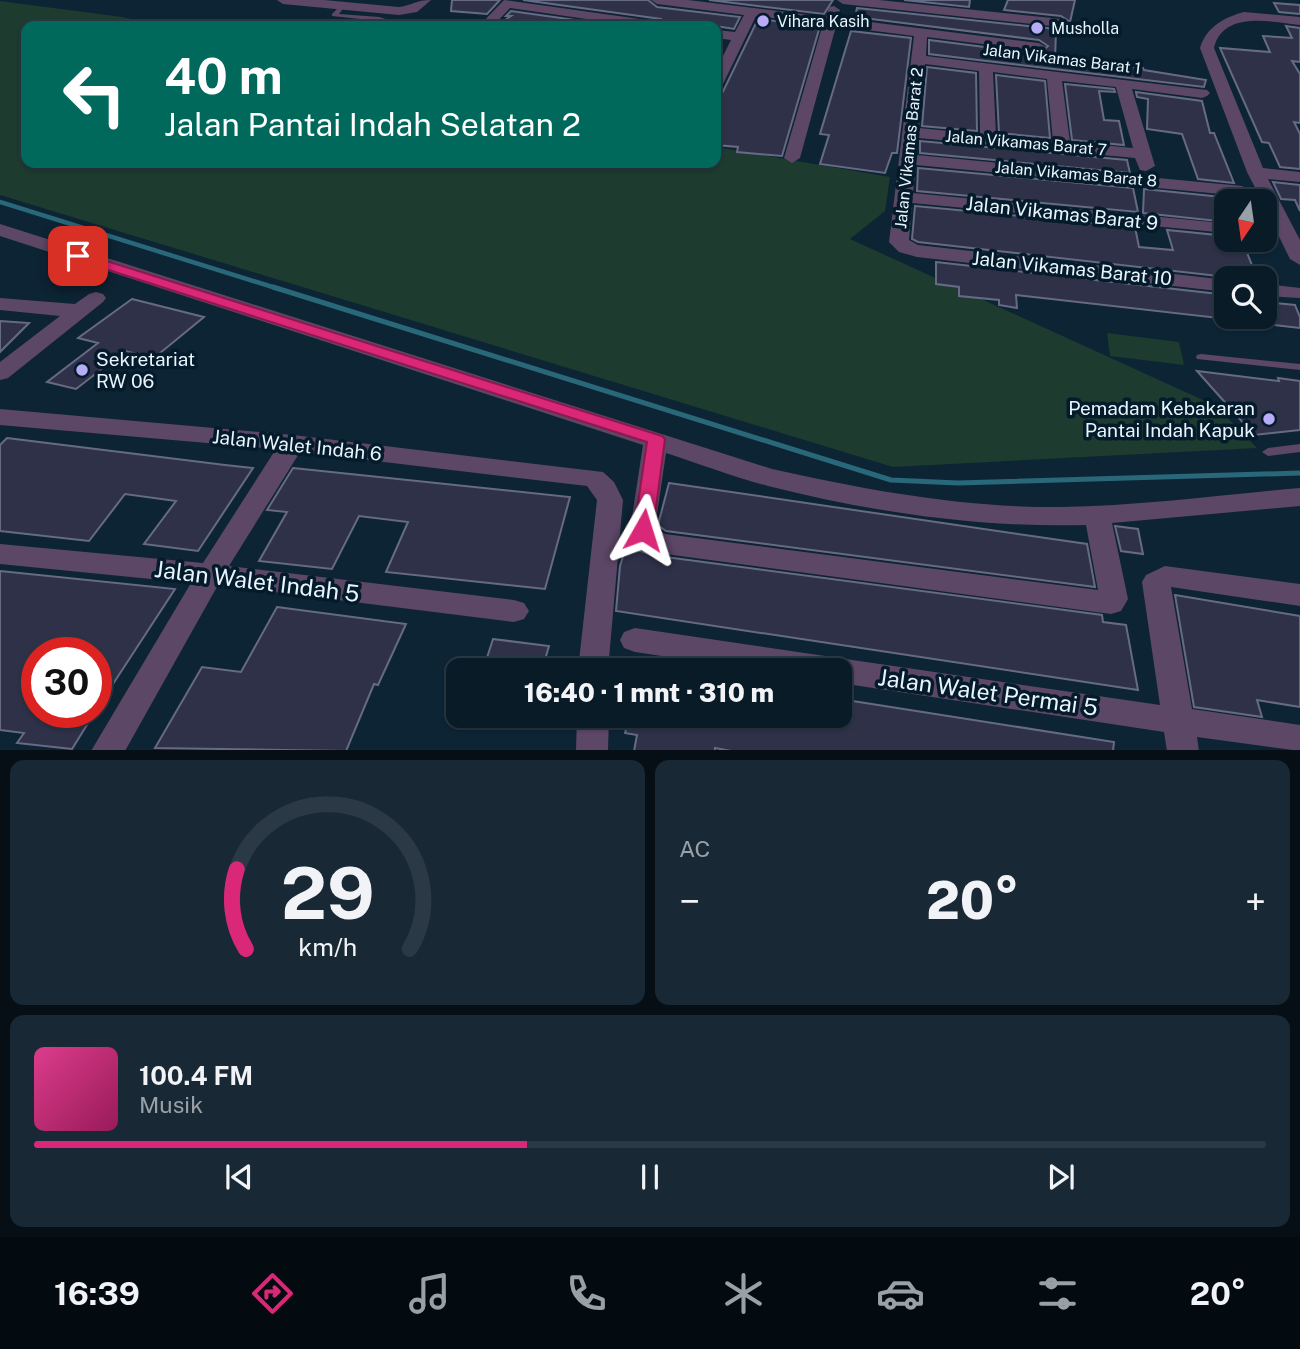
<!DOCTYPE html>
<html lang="id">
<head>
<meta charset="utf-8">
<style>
  body { margin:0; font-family:"Public Sans",sans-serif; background:#182834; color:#f1f3f6; height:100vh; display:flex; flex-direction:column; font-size:26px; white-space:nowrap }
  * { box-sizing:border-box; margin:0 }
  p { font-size:23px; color:#99a1a8 }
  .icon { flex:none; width:38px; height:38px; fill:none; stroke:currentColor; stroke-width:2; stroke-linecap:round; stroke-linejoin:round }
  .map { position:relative; height:750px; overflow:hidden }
  .drawer { display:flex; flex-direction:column; gap:10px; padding:10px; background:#060f16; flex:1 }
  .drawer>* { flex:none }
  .guide { position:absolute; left:21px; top:21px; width:700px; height:147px; border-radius:14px; box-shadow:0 2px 5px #0004,0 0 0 2px #2a3945; background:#00695c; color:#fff; overflow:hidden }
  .needle { width:46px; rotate:193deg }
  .controls { position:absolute; left:1214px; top:189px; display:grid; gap:14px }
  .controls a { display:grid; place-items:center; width:63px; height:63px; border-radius:14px; background:#0a1b28; box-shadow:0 2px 5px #0004,0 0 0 2px #2a3945; font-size:35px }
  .speed { position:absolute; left:21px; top:637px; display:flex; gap:14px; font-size:35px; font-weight:700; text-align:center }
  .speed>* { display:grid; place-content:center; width:91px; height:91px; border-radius:50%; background:#0a1b28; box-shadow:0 2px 5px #0004,0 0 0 2px #2a3945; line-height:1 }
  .speed .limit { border:10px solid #d22; background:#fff; color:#111 }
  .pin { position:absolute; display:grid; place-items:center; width:60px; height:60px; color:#fff; margin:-30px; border-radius:14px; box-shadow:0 4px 10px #0006 }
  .me { position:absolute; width:77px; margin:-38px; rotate:6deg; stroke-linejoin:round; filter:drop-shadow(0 0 5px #0008) }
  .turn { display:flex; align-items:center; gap:24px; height:147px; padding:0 28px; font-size:32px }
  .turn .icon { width:91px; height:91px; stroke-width:2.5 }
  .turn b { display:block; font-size:49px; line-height:60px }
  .big { font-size:52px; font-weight:800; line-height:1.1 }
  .drawer .tile { flex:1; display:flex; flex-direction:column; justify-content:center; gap:10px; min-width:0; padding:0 24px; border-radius:14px; background:#182834 }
  .drawer .dial { align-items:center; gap:0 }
  .dial svg { height:182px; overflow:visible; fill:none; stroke:#2a3945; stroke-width:7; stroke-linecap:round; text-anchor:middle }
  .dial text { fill:#f1f3f6; stroke:none }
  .song { display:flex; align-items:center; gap:21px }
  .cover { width:84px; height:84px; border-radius:10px; background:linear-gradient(135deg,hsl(330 70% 55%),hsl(330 70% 35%)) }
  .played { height:7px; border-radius:4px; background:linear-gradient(90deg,#db2777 40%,#2a3945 40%) }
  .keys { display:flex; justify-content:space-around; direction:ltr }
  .heat { display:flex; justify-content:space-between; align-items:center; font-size:38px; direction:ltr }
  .drawer .tiles { flex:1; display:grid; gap:10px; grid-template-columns:1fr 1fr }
  .tile:last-child { grid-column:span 2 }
  .trip { position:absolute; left:446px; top:658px; width:406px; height:70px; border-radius:14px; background:#0a1b28; box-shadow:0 2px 5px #0004,0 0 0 2px #2a3945; font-weight:800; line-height:70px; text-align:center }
  .menu { display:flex; height:112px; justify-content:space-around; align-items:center; background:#040b10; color:#99a1a8 }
  .menu .icon { width:49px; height:49px }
  .menu .current { color:#db2777 }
  .menu b { font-size:32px; color:#f1f3f6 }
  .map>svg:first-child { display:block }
  .green { fill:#1d3b2e }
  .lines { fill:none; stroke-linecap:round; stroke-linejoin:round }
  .stream-far1 { stroke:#296879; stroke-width:4.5 }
  .stream { stroke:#296879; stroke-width:5 }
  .building { fill:#2f3149; stroke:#676a85; stroke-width:2 }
  .lane { fill:#5d4767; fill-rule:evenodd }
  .street { fill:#5d4767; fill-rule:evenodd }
  .route { fill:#db2777; stroke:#8e194d; stroke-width:2 }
  .poi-dot { fill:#b8abf7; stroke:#041b2b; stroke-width:2.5 }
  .labels { text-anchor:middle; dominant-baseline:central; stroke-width:7; stroke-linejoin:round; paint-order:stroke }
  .far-poi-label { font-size:16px; fill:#e9f4fd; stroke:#041b2b; text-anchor:start }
  .far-street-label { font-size:16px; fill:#e9f4fd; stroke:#041b2b }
  .street-label { font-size:19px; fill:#e9f4fd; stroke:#041b2b }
  .poi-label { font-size:19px; fill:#e9f4fd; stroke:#041b2b; text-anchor:start }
  .near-street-label { font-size:23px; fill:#e9f4fd; stroke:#041b2b }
</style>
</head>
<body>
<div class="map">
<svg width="1300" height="751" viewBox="0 0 1300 751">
  <rect width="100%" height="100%" fill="#0d2435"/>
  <g class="green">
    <path d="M0,1L122,17L164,26H26V163H716V147L890,177L885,211L850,239L1216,406L1257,448L893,467L0,195Z"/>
    <path d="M1107,333L1179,342L1184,365L1110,356Z"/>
  </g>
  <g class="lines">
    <path class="stream-far1" d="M0,202L279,289"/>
    <path class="stream" d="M273,287L891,480L958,483L1300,473"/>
  </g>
  <g class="building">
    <path d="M452,0H500L487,14L451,11Z"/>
    <path d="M523,0H648L657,7L740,17L734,29L716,26H670L661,19Z"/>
    <path d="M709,0H833L824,14Z"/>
    <path d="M904,0H970L969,7Z"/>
    <path d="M1008,0H1075L1070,22L1061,16L1004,10Z"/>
    <path d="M1274,3L1300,5V14L1279,12Z"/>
    <path d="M857,8L1056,29L1055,60L1143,68L1144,70L1206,80L1204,87L929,54V40L1039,54L1048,46L1039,40L855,17Z"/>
    <path d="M511,11L618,26H496L511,16H506Z"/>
    <path d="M758,19L820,26L782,156L737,152L738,147L716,145V106Z"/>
    <path d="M1286,26L1300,28V62L1292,61L1300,74V123L1294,122L1300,134V169L1280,167L1269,143L1262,142L1220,48L1270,52L1263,36L1292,38Z"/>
    <path d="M851,31L911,38L897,153H892L885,173L820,164L829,135L820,134Z"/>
    <path d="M927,67L976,73L977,131L922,126Z"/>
    <path d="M996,75L1045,81L1050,138L999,133Z"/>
    <path d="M1065,84L1114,89L1115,92L1099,91L1104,120L1119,121L1124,145L1072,140Z"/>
    <path d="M1136,92L1202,101L1210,133H1214L1234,183L1198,179L1182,134L1147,129L1148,99L1137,97Z"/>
    <path d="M920,141L1127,160L1130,173L920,153Z"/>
    <path d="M918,168L1133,188L1138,212L917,191Z"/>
    <path d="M1273,182L1300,185V211L1295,200L1281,199Z"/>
    <path d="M1144,189L1241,199L1242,201H1227V222L1143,213Z"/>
    <path d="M915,206L1135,227L1139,247L1173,250L1167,230L1227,236V240H1242L1257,278L1227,277L918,242L912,239Z"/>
    <path d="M936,262L1227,295V319L1016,295L1017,308L999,305V300L959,296V287L936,284Z"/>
    <path d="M132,299L204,317L154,358L125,351L76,389L47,382L98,343L78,338Z"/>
    <path d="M1265,302L1295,305L1300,317V328L1265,324Z"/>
    <path d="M0,321L29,323L0,352Z"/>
    <path d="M1197,371L1279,381L1278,378L1300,381V430L1254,435Z"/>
    <path d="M7,438L225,465L253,468L198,551L144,544L176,501L125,494L89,541L0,531V445Z"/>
    <path d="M293,468L570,497L545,589L386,572L408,522L359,516L332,569L259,561L287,512L267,510Z"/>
    <path d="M669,483L1087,544L1095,587L666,531L659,526V521Z"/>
    <path d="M1115,526L1138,529L1143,554L1121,551Z"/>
    <path d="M626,547L658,556L1102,615L1103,622L1126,625L1138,690L616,611L620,566Z"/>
    <path d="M0,571L175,589L96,710V651L56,647L52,653H37V712H95L72,749L17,743L24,733L0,730Z"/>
    <path d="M1175,595L1300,616V707L1257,700L1262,717L1194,707Z"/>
    <path d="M277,607L406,624L378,685L374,684L346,751L155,748L202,667L241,672Z"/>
    <path d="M493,639L549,646L542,670H483Z"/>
    <path d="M840,699L1114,742L1113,751H731L715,748V751H634L637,735L625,733L630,716H840Z"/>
  </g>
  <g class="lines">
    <g class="lane">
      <path d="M342,4L345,6L339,14L379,17L410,26H401L379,21L332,16V14Z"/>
      <path d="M1201,354L1300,364V370L1197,359L1196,357L1197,355Z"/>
      <path d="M1300,444V452L1268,456L1262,452L1268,448Z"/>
    </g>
    <g class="street">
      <path d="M277,0H324L399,7C413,5 416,0 431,0L417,12L399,15L283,4Z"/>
      <path d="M504,0L661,22L668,26H635L510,8L493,26H479Z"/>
      <path d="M651,0H688L826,17L829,7L834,6L840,10L838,18L1039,43L1046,47L1039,51L927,37L926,56L1207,90L1210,93L1207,96L1202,98L1132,89L1155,166L1146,171L1140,170L1135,158L918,138L917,155L1242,186L1251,191L1248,195L1242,196L916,165L913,193L1222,223L1227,225V233L912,203L909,240L918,245L1227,280V292L917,257L899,252L889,242L914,36L836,26L800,158L792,163L784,158L823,24L756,16L723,84L716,88V70L731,40L716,38V30L735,32L744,15L657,4ZM925,64L979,71L980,134L919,128ZM993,72L1047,79L1053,141L996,135ZM1062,81L1116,87L1133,148L1070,142Z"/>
      <path d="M837,0H879L1061,19L1068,23L1061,27L843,4Z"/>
      <path d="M1244,12L1300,17V25C1272,22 1223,10 1214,48L1263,168L1300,172V182L1268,179L1300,240V265L1290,259L1265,208V201H1262L1247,172L1200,48C1206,27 1225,17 1244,12Z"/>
      <path d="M0,224L772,469C866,490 964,508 1061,507C1141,506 1221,495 1300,488V506L1112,523L1128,599L1121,611L1111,614L658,553L648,550L630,530L643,445L0,236ZM666,453C700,464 734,477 768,486C871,512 979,528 1086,525L1098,590L665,534L656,527V521Z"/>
      <path d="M1265,284L1300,288V298L1265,296Z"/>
      <path d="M96,292L103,294L106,298L103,302L8,378L0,380V362L60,316L0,310V298L75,304L89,294Z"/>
      <path d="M0,409L293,435L603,472L614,482L623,500L608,670H578L597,500L587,486L300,452L229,566L514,600L524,603L529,611L524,619L514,622L218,585L125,751H91L191,583L0,564V544L203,563L276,449L0,425Z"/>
      <path d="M1165,566L1300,584V606L1171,587L1192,709L1300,725V751L1197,737L1199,751H1167L1164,732L840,683V670H756L635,652L624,648L620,640L624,632L635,628L1160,705L1142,582L1146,575Z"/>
      <path d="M577,716H609L608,751H576Z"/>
    </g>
  </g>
  <path class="route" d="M78,252L662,436L665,439L653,530L650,535H637L634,530L647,442L74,259L72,256Z"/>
  <g class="poi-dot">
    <circle cx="763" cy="21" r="7"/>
    <circle cx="1037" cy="28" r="7"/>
    <circle cx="82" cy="370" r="7"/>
    <circle cx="1269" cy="419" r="7"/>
  </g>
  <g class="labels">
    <g class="far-poi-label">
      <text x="777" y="21">Vihara Kasih</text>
      <text x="1051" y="28">Musholla</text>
    </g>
    <g class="far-street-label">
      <text transform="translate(1062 59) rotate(7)">Jalan Vikamas Barat 1</text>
      <text transform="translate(1026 143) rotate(5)">Jalan Vikamas Barat 7</text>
      <text transform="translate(909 148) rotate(-84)">Jalan Vikamas Barat 2</text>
      <text transform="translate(1076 174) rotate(5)">Jalan Vikamas Barat 8</text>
    </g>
    <g class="street-label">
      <text transform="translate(1062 213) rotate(6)">Jalan Vikamas Barat 9</text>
      <text transform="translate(1072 268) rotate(6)">Jalan Vikamas Barat 10</text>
      <text transform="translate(297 445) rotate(6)">Jalan Walet Indah 6</text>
    </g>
    <g class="poi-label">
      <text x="96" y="359">Sekretariat<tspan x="96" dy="22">RW 06</tspan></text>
      <text x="1255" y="408" text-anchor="end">Pemadam Kebakaran<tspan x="1255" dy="22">Pantai Indah Kapuk</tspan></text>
    </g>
    <g class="near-street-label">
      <text transform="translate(257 581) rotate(7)">Jalan Walet Indah 5</text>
      <text transform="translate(988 692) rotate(8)">Jalan Walet Permai 5</text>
    </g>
  </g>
</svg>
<div class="controls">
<a><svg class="needle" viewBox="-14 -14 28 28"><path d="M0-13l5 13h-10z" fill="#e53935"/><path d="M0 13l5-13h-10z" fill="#99a1a8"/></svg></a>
<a><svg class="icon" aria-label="search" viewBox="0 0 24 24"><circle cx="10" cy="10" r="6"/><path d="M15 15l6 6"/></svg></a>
</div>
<div class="speed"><div class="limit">30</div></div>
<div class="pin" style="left:78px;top:256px;background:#d93025"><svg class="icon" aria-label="arrive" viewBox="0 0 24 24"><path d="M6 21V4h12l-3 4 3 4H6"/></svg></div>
<svg class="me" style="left:643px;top:530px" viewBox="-20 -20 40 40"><path d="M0-17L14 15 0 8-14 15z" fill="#db2777" stroke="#fff" stroke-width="4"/></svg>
<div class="trip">16:40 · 1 mnt · 310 m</div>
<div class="guide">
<div class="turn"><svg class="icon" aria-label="left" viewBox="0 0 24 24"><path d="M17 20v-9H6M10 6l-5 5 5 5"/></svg><div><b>40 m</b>Jalan Pantai Indah Selatan 2</div></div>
</div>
</div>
<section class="drawer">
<div class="tiles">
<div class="tile dial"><svg viewBox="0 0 100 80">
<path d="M14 69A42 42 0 1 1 86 69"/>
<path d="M14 69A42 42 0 0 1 10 34" stroke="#db2777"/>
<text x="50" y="56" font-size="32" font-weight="700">29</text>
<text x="50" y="72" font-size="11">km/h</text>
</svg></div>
<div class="tile"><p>AC</p>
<div class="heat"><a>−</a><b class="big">20°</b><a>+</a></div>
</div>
<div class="tile">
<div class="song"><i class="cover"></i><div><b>100.4 FM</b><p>Musik</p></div></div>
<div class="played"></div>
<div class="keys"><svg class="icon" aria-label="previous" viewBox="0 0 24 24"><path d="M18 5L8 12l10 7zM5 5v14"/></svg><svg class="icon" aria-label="pause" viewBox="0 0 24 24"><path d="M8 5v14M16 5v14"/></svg><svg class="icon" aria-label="next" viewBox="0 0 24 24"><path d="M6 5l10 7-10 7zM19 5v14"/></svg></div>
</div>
</div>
</section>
<nav class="menu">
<b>16:39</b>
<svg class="icon current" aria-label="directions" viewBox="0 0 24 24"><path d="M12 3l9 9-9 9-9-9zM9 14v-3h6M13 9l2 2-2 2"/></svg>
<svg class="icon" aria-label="music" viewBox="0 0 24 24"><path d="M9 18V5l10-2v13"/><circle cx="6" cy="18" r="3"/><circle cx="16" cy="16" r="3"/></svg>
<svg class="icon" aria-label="phone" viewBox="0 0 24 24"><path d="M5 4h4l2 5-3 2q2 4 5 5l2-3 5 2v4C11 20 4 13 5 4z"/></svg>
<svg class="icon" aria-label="climate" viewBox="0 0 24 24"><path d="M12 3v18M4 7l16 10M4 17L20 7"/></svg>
<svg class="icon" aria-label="car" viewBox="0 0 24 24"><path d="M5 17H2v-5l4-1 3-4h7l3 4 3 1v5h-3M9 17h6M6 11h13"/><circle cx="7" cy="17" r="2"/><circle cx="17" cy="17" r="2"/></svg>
<svg class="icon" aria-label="filters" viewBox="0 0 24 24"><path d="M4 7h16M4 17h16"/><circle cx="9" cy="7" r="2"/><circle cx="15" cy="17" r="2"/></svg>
<b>20°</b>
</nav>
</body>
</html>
